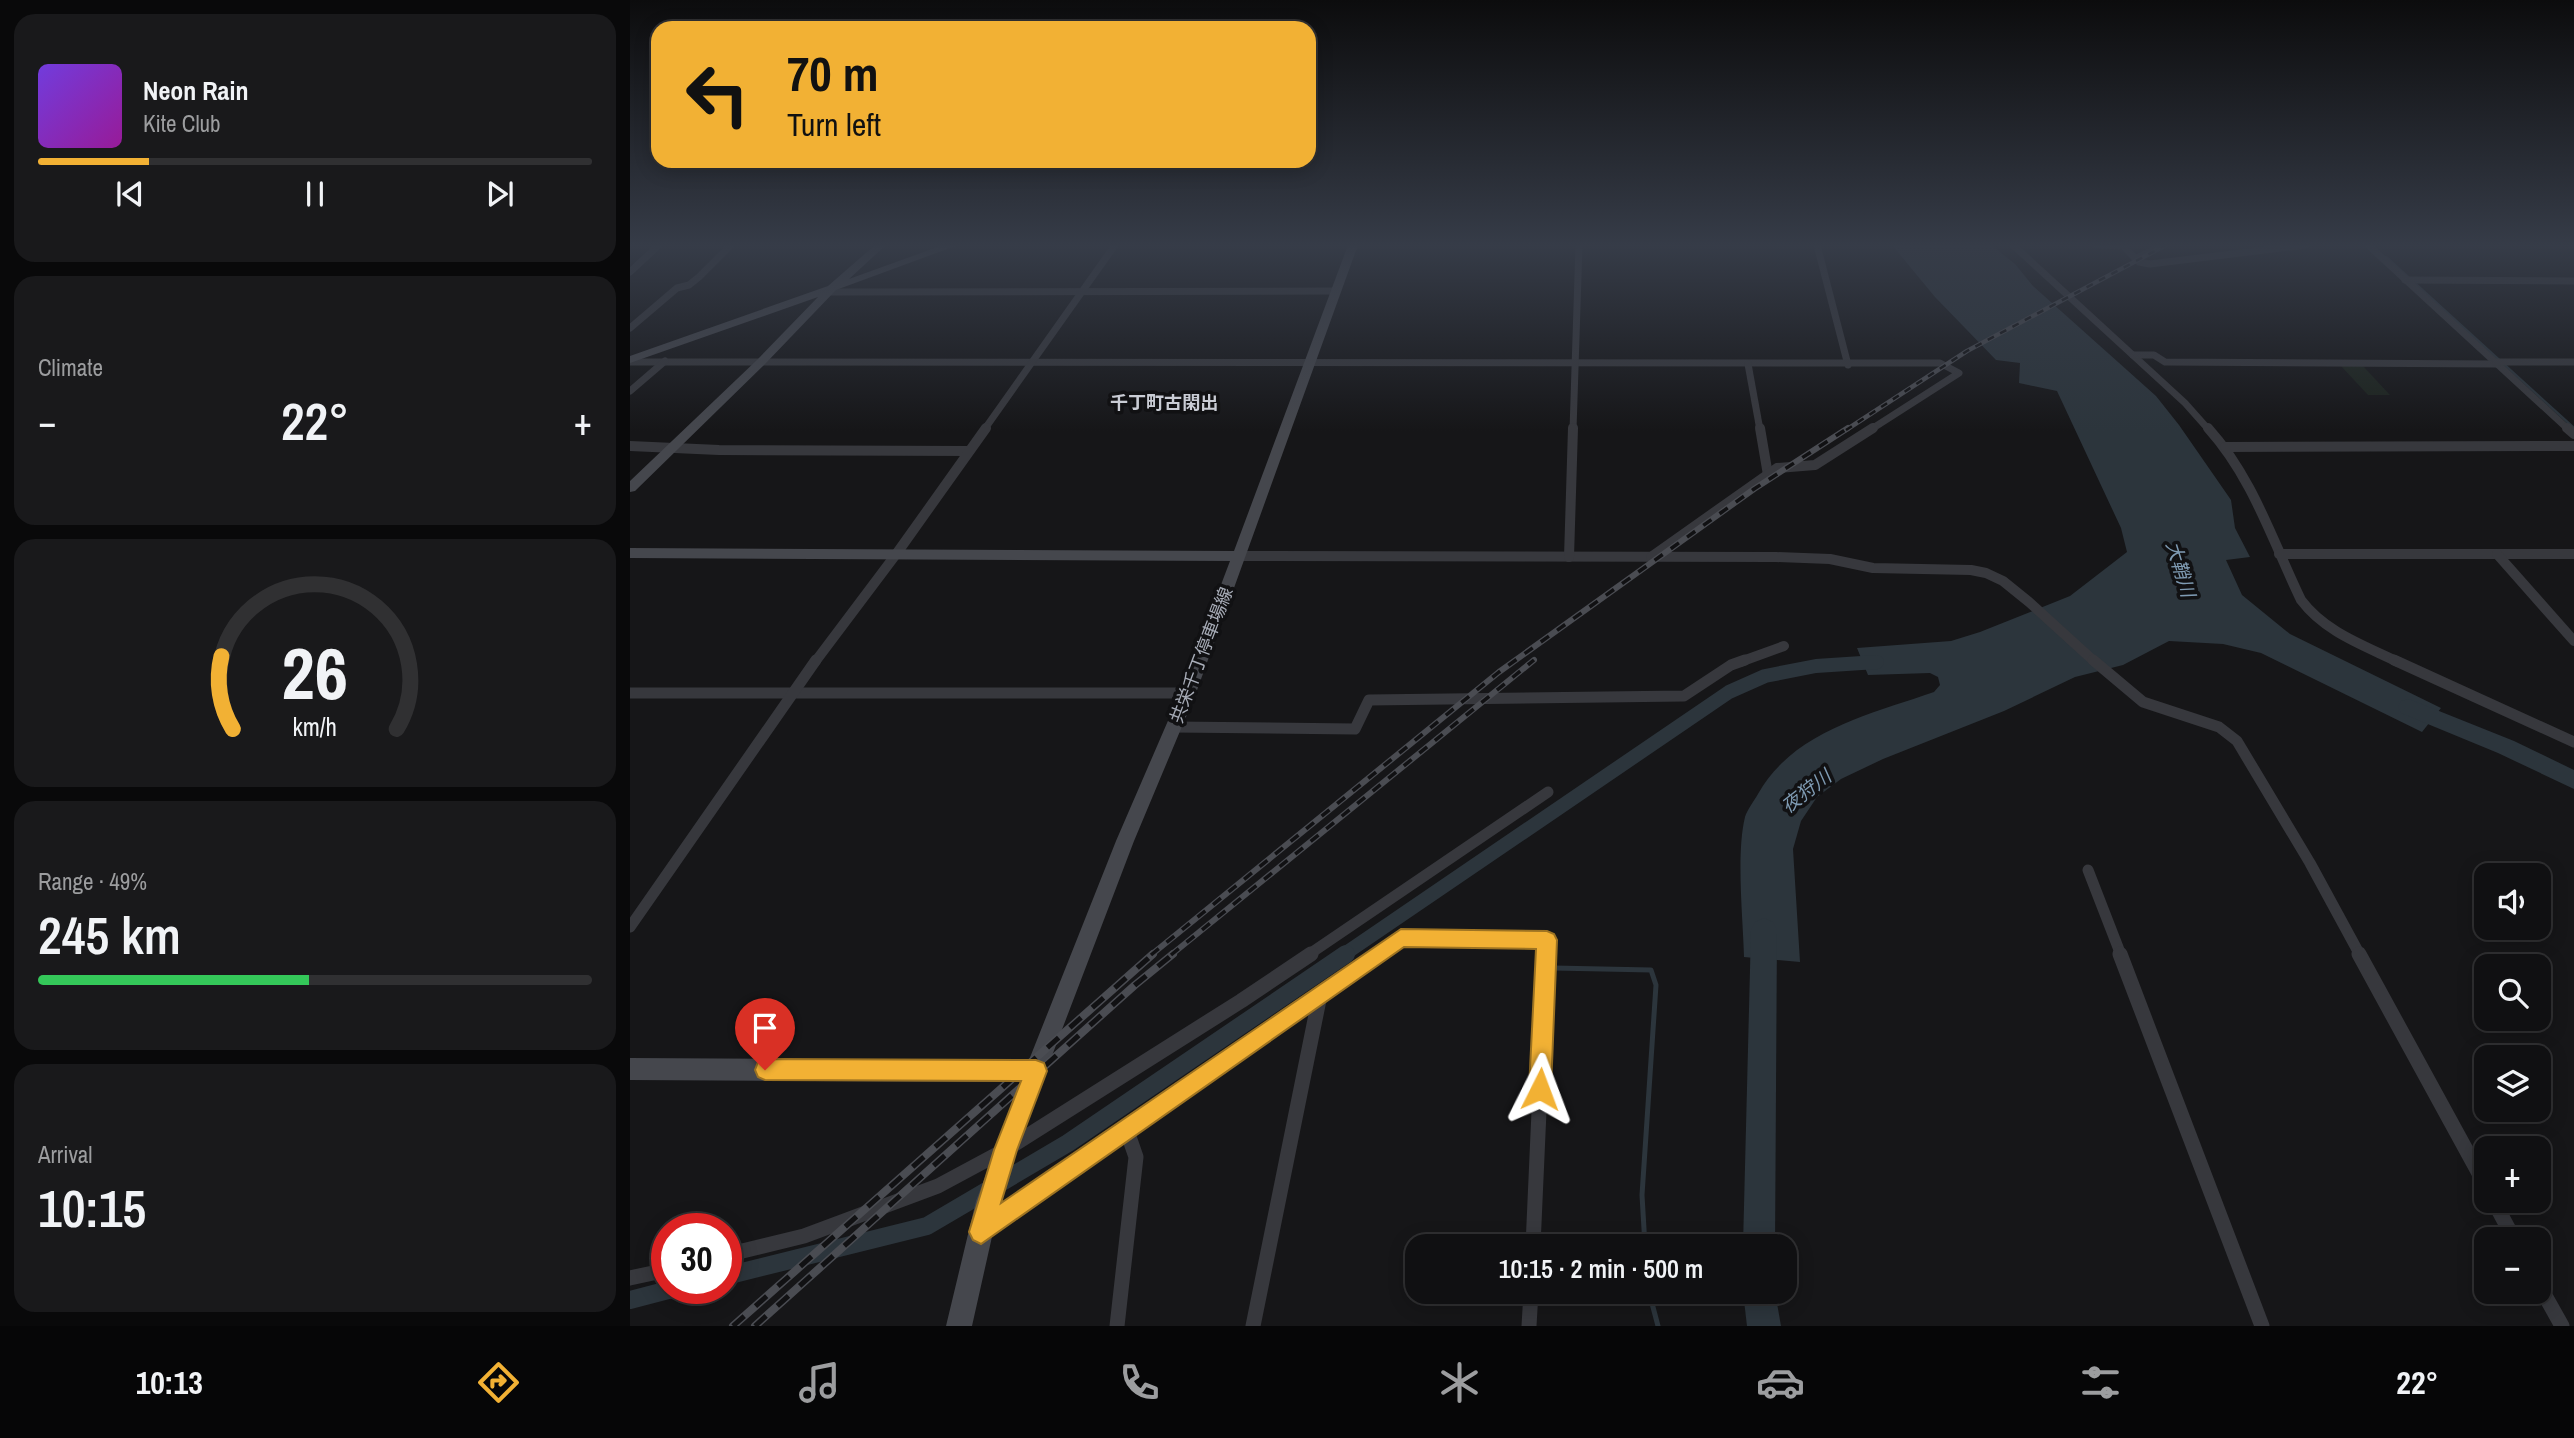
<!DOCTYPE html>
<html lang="en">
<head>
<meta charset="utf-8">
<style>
  body { margin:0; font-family:"Archivo Narrow","Noto Sans JP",sans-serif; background:#19191b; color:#f1f3f6; height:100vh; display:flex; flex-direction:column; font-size:26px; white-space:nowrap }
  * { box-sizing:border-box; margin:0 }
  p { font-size:23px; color:#9c9d9f }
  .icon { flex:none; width:38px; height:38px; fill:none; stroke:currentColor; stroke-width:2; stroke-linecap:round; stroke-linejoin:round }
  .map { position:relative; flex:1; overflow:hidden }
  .panel { display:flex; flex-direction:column; gap:14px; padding:14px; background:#09090a; width:630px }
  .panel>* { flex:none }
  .hud { position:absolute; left:21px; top:21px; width:665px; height:147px; border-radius:21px; box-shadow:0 4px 18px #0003,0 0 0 2px #303032; background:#f2b134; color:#111; overflow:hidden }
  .fabs { position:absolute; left:1844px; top:863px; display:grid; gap:14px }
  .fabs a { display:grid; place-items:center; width:77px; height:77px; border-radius:14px; background:#101012; box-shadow:0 4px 18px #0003,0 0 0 2px #303032; font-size:35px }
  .speed { position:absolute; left:21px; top:1213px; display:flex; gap:14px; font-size:35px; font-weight:700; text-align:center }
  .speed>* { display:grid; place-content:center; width:91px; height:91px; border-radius:50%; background:#101012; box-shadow:0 4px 18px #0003,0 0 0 2px #303032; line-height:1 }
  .speed .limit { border:10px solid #d22; background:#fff; color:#111 }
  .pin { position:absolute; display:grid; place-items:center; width:60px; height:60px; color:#fff; margin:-72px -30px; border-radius:50% 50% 50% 0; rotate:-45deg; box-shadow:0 0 7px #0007 }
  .pin .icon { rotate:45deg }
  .me { position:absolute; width:77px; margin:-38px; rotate:3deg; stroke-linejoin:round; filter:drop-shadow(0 0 5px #0008) }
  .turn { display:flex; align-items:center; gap:24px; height:147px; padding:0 21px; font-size:32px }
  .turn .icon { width:91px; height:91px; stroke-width:2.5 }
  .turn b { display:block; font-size:49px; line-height:60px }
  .big { font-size:52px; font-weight:600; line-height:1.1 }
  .panel .widget { flex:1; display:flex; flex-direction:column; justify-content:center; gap:10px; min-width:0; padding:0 24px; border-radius:21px; background:#19191b }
  .panel .dial { align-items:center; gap:0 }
  .dial svg { height:182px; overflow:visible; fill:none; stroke:#303032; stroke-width:7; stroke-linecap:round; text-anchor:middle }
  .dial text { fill:#f1f3f6; stroke:none }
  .song { display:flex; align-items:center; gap:21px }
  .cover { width:84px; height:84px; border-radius:10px; background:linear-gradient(135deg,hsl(260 70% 55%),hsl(300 70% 35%)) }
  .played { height:7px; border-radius:4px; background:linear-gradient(90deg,#f2b134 20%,#303032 20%) }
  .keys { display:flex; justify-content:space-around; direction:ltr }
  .heat { display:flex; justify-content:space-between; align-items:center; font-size:38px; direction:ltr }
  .charge { height:10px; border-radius:5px; background:linear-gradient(90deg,#34c759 49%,#303032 0) }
  .trip { position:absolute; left:775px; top:1234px; width:392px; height:70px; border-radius:21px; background:#101012; box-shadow:0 4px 18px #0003,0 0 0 2px #303032; font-weight:600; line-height:70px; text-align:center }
  .tabs { display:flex; height:112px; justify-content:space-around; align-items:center; background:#060607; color:#9c9d9f }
  .tabs .icon { width:49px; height:49px }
  .tabs .active { color:#f2b134 }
  .tabs b { font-size:32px; color:#f1f3f6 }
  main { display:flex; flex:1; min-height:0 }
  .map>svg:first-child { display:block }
  .green { fill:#1c231d }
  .water { fill:#2c353c }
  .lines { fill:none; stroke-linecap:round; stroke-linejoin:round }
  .stream-far1 { stroke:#2c353c; stroke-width:2.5 }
  .stream { stroke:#2c353c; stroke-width:5 }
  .canal-far1 { stroke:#2c353c; stroke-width:14 }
  .canal { stroke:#2c353c; stroke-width:18 }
  .river { fill:#2c353c; fill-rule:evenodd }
  .street-far3 { stroke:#37383d; stroke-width:7 }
  .street-far2 { stroke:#37383d; stroke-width:10 }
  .street-far1 { stroke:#37383d; stroke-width:11 }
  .street { stroke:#37383d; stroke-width:15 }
  .secondary { fill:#45474d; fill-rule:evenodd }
  .rail-far2-casing { stroke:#4a4c52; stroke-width:4.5 }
  .rail-far1-casing { stroke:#4a4c52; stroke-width:6 }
  .rail-casing { stroke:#4a4c52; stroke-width:8 }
  .rail-far2 { stroke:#111113; stroke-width:2.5; stroke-dasharray:7; stroke-linecap:butt }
  .rail-far1 { stroke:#111113; stroke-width:3.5; stroke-dasharray:10; stroke-linecap:butt }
  .rail { stroke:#111113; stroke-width:5; stroke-dasharray:15; stroke-linecap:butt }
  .route { fill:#f2b134; stroke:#9d7322; stroke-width:2 }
  .labels { text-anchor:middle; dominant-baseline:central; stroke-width:7; stroke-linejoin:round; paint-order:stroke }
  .far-quarter-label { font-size:18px; font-weight:bold; fill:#c9ccd4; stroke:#111113 }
  .street-label { font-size:18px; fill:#a8adb8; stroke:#111113 }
  .water-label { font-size:19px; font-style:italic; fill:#7f9bb3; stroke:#111113 }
</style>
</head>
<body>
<main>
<section class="panel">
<div class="widget">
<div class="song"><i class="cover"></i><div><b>Neon Rain</b><p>Kite Club</p></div></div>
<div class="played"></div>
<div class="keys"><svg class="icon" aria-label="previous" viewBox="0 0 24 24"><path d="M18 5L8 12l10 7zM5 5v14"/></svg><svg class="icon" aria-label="pause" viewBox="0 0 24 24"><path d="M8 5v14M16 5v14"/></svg><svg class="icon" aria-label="next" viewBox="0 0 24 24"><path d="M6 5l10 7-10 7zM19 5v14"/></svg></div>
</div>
<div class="widget"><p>Climate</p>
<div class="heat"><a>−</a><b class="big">22°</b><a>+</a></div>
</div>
<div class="widget dial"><svg viewBox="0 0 100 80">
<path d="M14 69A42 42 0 1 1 86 69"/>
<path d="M14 69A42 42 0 0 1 9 37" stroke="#f2b134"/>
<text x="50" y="56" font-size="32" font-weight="700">26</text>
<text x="50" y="72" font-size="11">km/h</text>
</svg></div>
<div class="widget"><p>Range · 49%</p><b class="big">245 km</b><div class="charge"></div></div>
<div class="widget"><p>Arrival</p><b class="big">10:15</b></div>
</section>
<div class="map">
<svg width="1944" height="1326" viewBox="0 0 1944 1326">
  <rect width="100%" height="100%" fill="#161618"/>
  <path class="green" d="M1711,366H1733L1760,395H1738Z"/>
  <path class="water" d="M1262,245H1361L1385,264L1403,286L1526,396L1549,425L1601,500L1605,528L1620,557L1596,560L1612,595L1660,634L1811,708L1792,732L1631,653L1593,644L1539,641L1493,665L1445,677L1374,711L1253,759L1211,779L1187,797L1171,821L1163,849L1170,962L1114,957C1113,918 1106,854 1115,817C1117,810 1124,801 1128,794C1163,731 1241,714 1304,692L1310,685L1308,677L1300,673L1238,675L1227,648L1321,641L1350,632L1440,596L1497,552L1491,528L1427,391L1389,383L1390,363L1366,360L1305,297Z"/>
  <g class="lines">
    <path class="stream-far1" d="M1756,257L1944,428"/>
    <g class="stream">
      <path d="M924,968L1021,970L1026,985L1012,1195L1015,1246"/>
      <path d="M1019,1292L1028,1326"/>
    </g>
    <path class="canal-far1" d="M713,955L1099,692L1135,676L1186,666L1247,662"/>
    <g class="canal">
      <path d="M96,1276L297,1226L438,1143L716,954"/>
      <path d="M0,1300L46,1288"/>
    </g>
    <g class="river">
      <path d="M1779,699L1884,741L1944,770V789L1868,753L1771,713L1768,707L1771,701Z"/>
      <path d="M1134,918L1143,922L1147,930L1145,1246H1113L1121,930L1125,922Z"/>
      <path d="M1113,1292H1145L1151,1326H1117Z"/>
    </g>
    <g class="street-far3">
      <path d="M1187,245L1218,365"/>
      <path d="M1383,245L1555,403L1579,430"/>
      <path d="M1467,245L1493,246L1509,262L1520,264L1676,245"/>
      <path d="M1738,245L1939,430"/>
      <path d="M1505,259L1532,245"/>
      <path d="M0,272L29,245"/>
      <path d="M1775,280L1944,281"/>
      <path d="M201,292L706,291"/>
      <path d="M0,328L47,288L59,285L69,277L101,245"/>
      <path d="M1503,355H1524L1535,362L1868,364"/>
      <path d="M0,362L1310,363L1329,373L1240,430"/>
      <path d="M1866,362H1944"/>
      <path d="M1118,364L1130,430"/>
      <path d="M0,391L35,361"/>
      <path d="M354,430L485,245"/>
      <path d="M943,430L949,245"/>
    </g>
    <g class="street-far2">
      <path d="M1130,428L1138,475"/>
      <path d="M1578,428C1623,478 1642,540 1671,600C1695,632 1733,645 1768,662"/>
      <path d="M1937,428L1944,434"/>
      <path d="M0,446L89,450L339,451"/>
      <path d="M1595,447L1944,446"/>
      <path d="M1649,554H1944"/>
      <path d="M1867,554L1944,641"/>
      <path d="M609,556L1146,557L1200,559L1243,568L1341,570L1356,573L1373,581L1399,602L1465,662"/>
      <path d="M939,557L943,428"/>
      <path d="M1021,557L1147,468L1185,465L1243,428"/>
      <path d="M185,662L267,553L356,428"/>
      <path d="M1110,662L1154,646"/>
    </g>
    <g class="street-far1">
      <path d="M1463,660L1513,702L1589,727L1607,741L1680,863L1730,955"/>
      <path d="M1764,660L1944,742"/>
      <path d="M0,693H558"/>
      <path d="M544,727L725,729L739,700L1054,696L1101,665L1115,660"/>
      <path d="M1458,870L1491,955"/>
      <path d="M0,927L186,660"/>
      <path d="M678,955L918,792"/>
      <path d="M746,955L771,938L917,940L916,955"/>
    </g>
    <g class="street">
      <path d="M1490,954L1632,1326"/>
      <path d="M1729,954L1857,1188"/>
      <path d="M497,1131L749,954"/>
      <path d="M1863,1200L1884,1239"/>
      <path d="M354,1230L497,1131L506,1157L487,1326"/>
      <path d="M903,1246L916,954"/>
      <path d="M96,1255L174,1236L308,1186L375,1150L611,1001L681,954"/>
      <path d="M0,1278L37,1270"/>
      <path d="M1909,1285L1932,1326"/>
      <path d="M623,1326L690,995"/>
      <path d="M899,1326L901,1292"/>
    </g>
    <g class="secondary">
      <path d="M245,245H256L219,279L313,245H328L206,290L136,363L5,491L0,492V481L128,359L188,297L0,363V356L198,286Z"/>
      <path d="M718,245H728L566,693L504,841L386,1150L370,1201L342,1326H316L346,1201L391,1082L0,1080V1058L399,1060L486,841L550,693L600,561L0,558V548L604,551Z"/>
    </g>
    <g class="rail-far2-casing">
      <path id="rail-far2" d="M1216,430L1337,351L1536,245"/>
    </g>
    <g class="rail-far1-casing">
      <g id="rail-far1">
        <path d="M521,955L869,672L1124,489L1218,428"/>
        <path d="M541,955L904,660"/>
      </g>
    </g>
    <g class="rail-casing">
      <g id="rail">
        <path d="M103,1326L523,954"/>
        <path d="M125,1326L505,985L543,954"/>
      </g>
    </g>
    <use href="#rail-far2" class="rail-far2"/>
    <use href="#rail-far1" class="rail-far1"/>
    <use href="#rail" class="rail"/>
  </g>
  <linearGradient id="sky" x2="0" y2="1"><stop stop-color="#0c0c0d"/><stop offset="0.57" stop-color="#363c48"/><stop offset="1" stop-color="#363c48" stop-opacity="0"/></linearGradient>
  <rect width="1944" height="431" fill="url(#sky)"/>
  <path class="route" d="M771,929L917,931L924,934L927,940L921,1089L918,1097L910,1100L902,1097L899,1089L906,949L774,947L351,1244L343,1240L339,1232L364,1150L391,1081L135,1080L128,1077L125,1070L128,1062L135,1059L406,1060L414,1063L417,1071L387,1150L371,1203Z"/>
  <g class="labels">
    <g class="far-quarter-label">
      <text x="534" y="402">千丁町古閑出</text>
    </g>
    <g class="street-label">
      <text transform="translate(571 655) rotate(-69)">共栄千丁停車場線</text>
    </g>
    <g class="water-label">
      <text transform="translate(1551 569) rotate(73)">大鞘川</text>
      <text transform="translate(1176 791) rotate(-38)">夜狩川</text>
    </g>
  </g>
</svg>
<div class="fabs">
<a><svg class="icon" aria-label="sound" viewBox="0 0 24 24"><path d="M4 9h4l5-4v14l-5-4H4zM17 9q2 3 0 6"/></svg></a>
<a><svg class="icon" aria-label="search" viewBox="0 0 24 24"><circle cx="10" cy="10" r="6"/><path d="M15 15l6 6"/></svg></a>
<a><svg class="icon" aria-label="layers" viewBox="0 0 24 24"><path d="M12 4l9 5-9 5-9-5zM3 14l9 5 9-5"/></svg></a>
<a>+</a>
<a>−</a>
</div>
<div class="speed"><div class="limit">30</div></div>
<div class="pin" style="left:135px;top:1070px;background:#d93025"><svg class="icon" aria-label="arrive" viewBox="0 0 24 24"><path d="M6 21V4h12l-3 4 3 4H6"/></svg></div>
<svg class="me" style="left:910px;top:1089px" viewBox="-20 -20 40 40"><path d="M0-17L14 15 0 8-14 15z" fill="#f2b134" stroke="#fff" stroke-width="4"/></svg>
<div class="trip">10:15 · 2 min · 500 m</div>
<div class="hud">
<div class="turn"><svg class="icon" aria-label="left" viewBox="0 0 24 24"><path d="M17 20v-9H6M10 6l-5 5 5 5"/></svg><div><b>70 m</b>Turn left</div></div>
</div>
</div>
</main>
<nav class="tabs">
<b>10:13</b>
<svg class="icon active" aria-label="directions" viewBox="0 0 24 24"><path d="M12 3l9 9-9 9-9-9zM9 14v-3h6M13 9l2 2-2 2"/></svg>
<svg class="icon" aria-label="music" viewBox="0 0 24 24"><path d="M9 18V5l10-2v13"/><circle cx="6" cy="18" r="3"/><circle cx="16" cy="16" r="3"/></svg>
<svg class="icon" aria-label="phone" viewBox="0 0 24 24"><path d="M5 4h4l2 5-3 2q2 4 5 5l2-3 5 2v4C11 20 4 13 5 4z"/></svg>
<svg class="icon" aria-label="climate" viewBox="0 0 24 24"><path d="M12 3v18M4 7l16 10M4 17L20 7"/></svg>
<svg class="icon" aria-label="car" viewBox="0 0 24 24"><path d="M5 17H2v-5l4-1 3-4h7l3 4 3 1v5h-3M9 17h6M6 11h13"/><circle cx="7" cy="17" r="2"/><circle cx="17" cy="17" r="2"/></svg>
<svg class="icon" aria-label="filters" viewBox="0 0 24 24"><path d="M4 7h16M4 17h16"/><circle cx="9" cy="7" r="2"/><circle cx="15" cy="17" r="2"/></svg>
<b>22°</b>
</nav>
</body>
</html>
